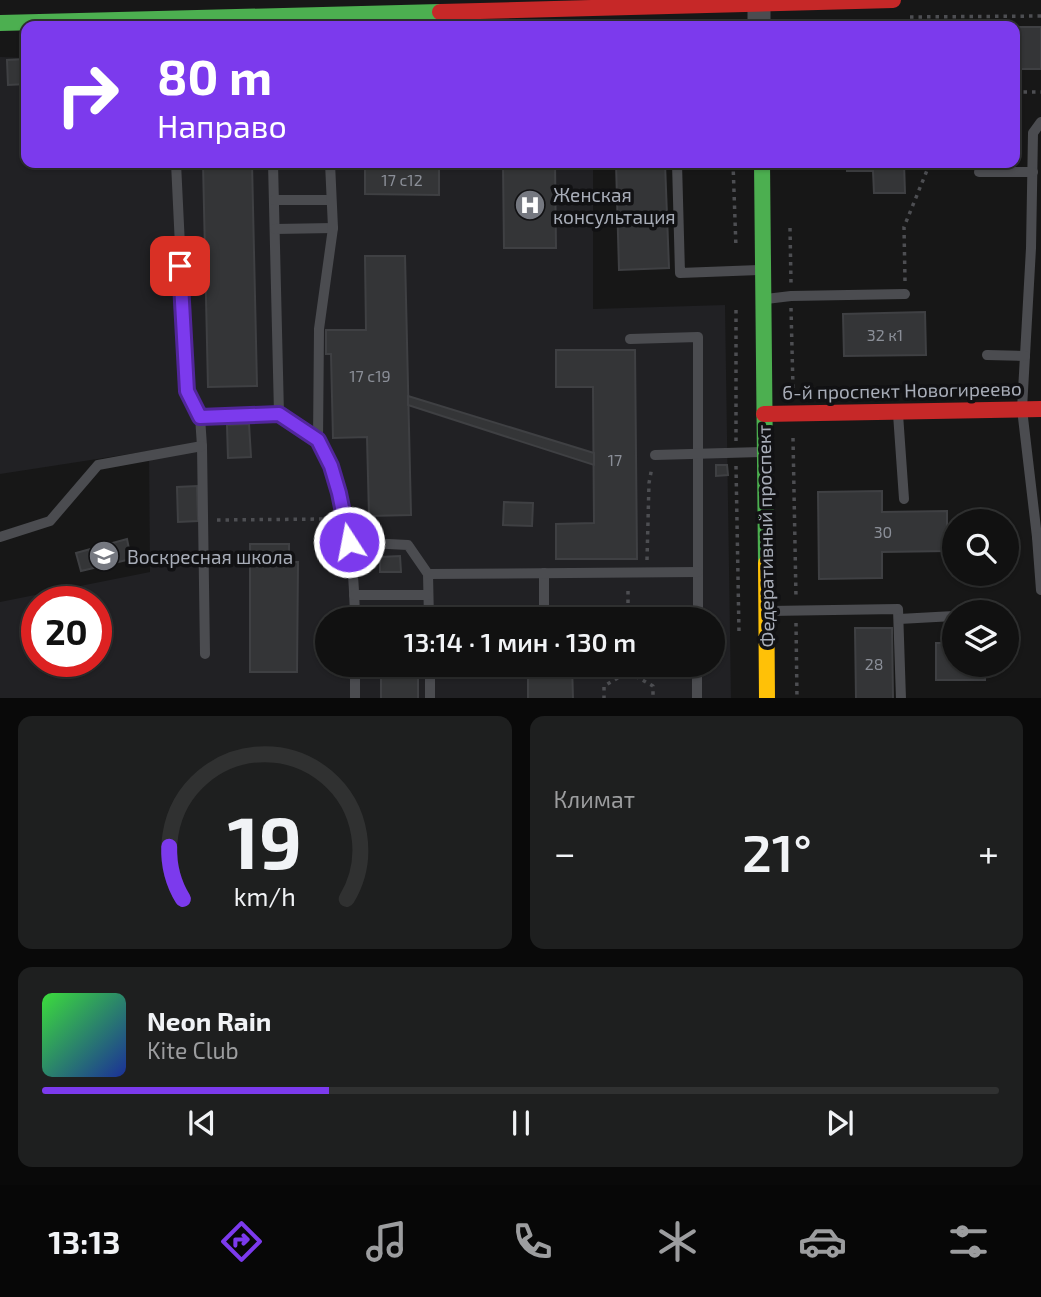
<!DOCTYPE html>
<html lang="ru">
<head>
<meta charset="utf-8">
<style>
  body { margin:0; font-family:"Exo 2",sans-serif; background:#1e1f1f; color:#f1f3f6; height:100vh; display:flex; flex-direction:column; font-size:26px; white-space:nowrap }
  * { box-sizing:border-box; margin:0 }
  p { font-size:23px; color:#9c9d9f }
  .icon { flex:none; width:38px; height:38px; fill:none; stroke:currentColor; stroke-width:2; stroke-linecap:round; stroke-linejoin:round }
  .map { position:relative; height:698px; overflow:hidden }
  .sheet { display:flex; flex-direction:column; gap:18px; padding:18px; background:#090909; flex:1 }
  .sheet>* { flex:none }
  .guide { position:absolute; left:21px; top:21px; width:999px; height:147px; border-radius:14px; box-shadow:0 2px 5px #0004,0 0 0 2px #303131; background:#7c3aed; color:#fff; overflow:hidden }
  .buttons { position:absolute; left:942px; top:509px; display:grid; gap:14px }
  .buttons a { display:grid; place-items:center; width:77px; height:77px; border-radius:50%; background:#111; box-shadow:0 2px 5px #0004,0 0 0 2px #303131; font-size:35px }
  .speed { position:absolute; left:21px; top:586px; display:flex; gap:14px; font-size:35px; font-weight:700; text-align:center }
  .speed>* { display:grid; place-content:center; width:91px; height:91px; border-radius:50%; background:#111; box-shadow:0 2px 5px #0004,0 0 0 2px #303131; line-height:1 }
  .speed .limit { border:10px solid #d22; background:#fff; color:#111 }
  .pin { position:absolute; display:grid; place-items:center; width:60px; height:60px; color:#fff; margin:-30px; border-radius:14px; box-shadow:0 4px 10px #0006 }
  .me { position:absolute; width:77px; margin:-38px; rotate:349deg; stroke-linejoin:round; filter:drop-shadow(0 0 5px #0008) }
  .turn { display:flex; align-items:center; gap:24px; height:147px; padding:0 21px; font-size:32px }
  .turn .icon { width:91px; height:91px; stroke-width:2.5 }
  .turn b { display:block; font-size:49px; line-height:60px }
  .big { font-size:52px; font-weight:600; line-height:1.1 }
  .sheet .card { flex:1; display:flex; flex-direction:column; justify-content:center; gap:10px; min-width:0; padding:0 24px; border-radius:14px; background:#1e1f1f }
  .sheet .dial { align-items:center; gap:0 }
  .dial svg { height:182px; overflow:visible; fill:none; stroke:#303131; stroke-width:7; stroke-linecap:round; text-anchor:middle }
  .dial text { fill:#f1f3f6; stroke:none }
  .song { display:flex; align-items:center; gap:21px }
  .cover { width:84px; height:84px; border-radius:10px; background:linear-gradient(135deg,hsl(120 70% 55%),hsl(230 70% 35%)) }
  .played { height:7px; border-radius:4px; background:linear-gradient(90deg,#7c3aed 30%,#303131 30%) }
  .keys { display:flex; justify-content:space-around; direction:ltr }
  .heat { display:flex; justify-content:space-between; align-items:center; font-size:38px; direction:ltr }
  .sheet .tiles { flex:1; display:grid; gap:18px; grid-template-columns:1fr 1fr }
  .card:last-child { grid-column:span 2 }
  .trip { position:absolute; left:315px; top:607px; width:410px; height:70px; border-radius:35px; background:#111; box-shadow:0 2px 5px #0004,0 0 0 2px #303131; font-weight:600; line-height:70px; text-align:center }
  .dock { display:flex; height:112px; justify-content:space-around; align-items:center; background:#070707; color:#9c9d9f }
  .dock .icon { width:49px; height:49px }
  .dock .current { color:#7c3aed }
  .dock b { font-size:32px; color:#f1f3f6 }
  .map>svg:first-child { display:block }
  .built { fill:#212124; fill-rule:evenodd }
  .building { fill:#343537; stroke:#3f4043; stroke-width:2 }
  .lines { fill:none; stroke-linecap:round; stroke-linejoin:round }
  .path { stroke:#4d4e52; stroke-width:3.5; stroke-dasharray:3.5 5; stroke-linecap:butt }
  .lane { stroke:#4b4c50; stroke-width:10 }
  .street { stroke:#4b4c50; stroke-width:23 }
  .fast { stroke:#4caf50; stroke-width:16 }
  .slow { stroke:#ffc107; stroke-width:16 }
  .jam { stroke:#c62828; stroke-width:16 }
  .route-casing { stroke:#51269a; stroke-width:18 }
  .route { stroke:#7c3aed; stroke-width:12 }
  .labels { text-anchor:middle; dominant-baseline:central; stroke-width:7; stroke-linejoin:round; paint-order:stroke }
  .number-label { font-size:16px; fill:#8b8f98 }
  .poi-label { font-size:19px; fill:#a8adb8; stroke:#111113; text-anchor:start }
  .street-label { font-size:19px; fill:#a8adb8; stroke:#111113 }
</style>
</head>
<body>
<div class="map">
<svg width="1041" height="699" viewBox="0 0 1041 699">
  <rect width="100%" height="100%" fill="#171717"/>
  <path class="built" d="M0,57L26,58V163H593V309L725,305L731,698H0V602L150,572L149,451L0,474ZM37,602H96V662H37ZM327,620H712V665H327Z"/>
  <g class="building">
    <rect x="1015" y="27" width="26" height="42"/>
    <path d="M26,59V84L8,85L7,60Z"/>
    <path d="M203,163H252L257,386L208,387Z"/>
    <path d="M365,163H439V195L365,194Z"/>
    <path d="M503,163H555L556,248H504Z"/>
    <path d="M616,163H665L669,268L619,270Z"/>
    <path d="M847,163H904L905,193H874L873,171H847Z"/>
    <path d="M365,256H405L411,515L369,516L367,437L333,438L331,354H326V330H366Z"/>
    <path d="M925,312L926,355L844,356L843,314Z"/>
    <path d="M556,350H635L637,559H556V524L594,523L593,387H556Z"/>
    <path d="M408,396L594,453V465L408,405Z"/>
    <path d="M249,424L251,457L228,458L227,425Z"/>
    <path d="M716,465H727L728,475L716,476Z"/>
    <path d="M197,486L198,521L178,522L177,487Z"/>
    <path d="M882,491V512L947,511V551L882,552V578L819,579L818,492Z"/>
    <path d="M504,502L533,503L532,526L503,525Z"/>
    <path d="M127,539L131,559L81,571L76,553Z"/>
    <path d="M250,544H289V562H298L297,672H250Z"/>
    <path d="M400,556L401,572H380V557Z"/>
    <rect x="381" y="615" width="36" height="5"/>
    <path d="M855,628H892L893,699H856Z"/>
    <path d="M936,643H954V665H985V680H936Z"/>
    <rect x="381" y="665" width="37" height="34"/>
    <path d="M521,665H572L573,699H528V675H522Z"/>
  </g>
  <g class="lines">
    <g class="path">
      <path d="M910,17L1041,16"/>
      <path d="M1015,92H1041"/>
      <path d="M733,163L736,248"/>
      <path d="M790,228L791,283"/>
      <path d="M905,281L904,227L930,163"/>
      <path d="M791,308L793,388"/>
      <path d="M793,438L796,598"/>
      <path d="M736,441V308"/>
      <path d="M736,466L739,633"/>
      <path d="M217,520L327,519"/>
      <path d="M647,560L649,483L652,467"/>
      <path d="M628,620V587"/>
      <path d="M796,623L797,699"/>
      <path d="M628,672L653,686V699"/>
      <path d="M628,672V665"/>
      <path d="M604,699V686L628,672"/>
    </g>
    <g class="lane">
      <path d="M1041,122L1033,133L1031,248L1022,409L1037,537H1041"/>
      <path d="M176,163L187,391L200,417L202,446L205,654"/>
      <path d="M273,163L279,414"/>
      <path d="M677,163L680,273L759,270"/>
      <path d="M979,172H1033"/>
      <path d="M274,200H331"/>
      <path d="M275,229L333,228"/>
      <path d="M766,299L791,296L905,294"/>
      <path d="M630,339L698,337V620"/>
      <path d="M987,355L1025,356"/>
      <path d="M898,414L904,499"/>
      <path d="M200,417C215,416 269,411 280,415C292,419 313,432 319,442C348,486 354,568 355,620"/>
      <path d="M318,440L319,329L333,228L330,163"/>
      <path d="M655,455L761,452"/>
      <path d="M0,537L50,521L98,465L202,446"/>
      <path d="M1037,537L1041,590"/>
      <path d="M349,542L408,545L428,574L429,620"/>
      <path d="M544,573V620"/>
      <path d="M428,574L698,572"/>
      <path d="M354,595H428"/>
      <path d="M769,611L898,609L901,699"/>
      <path d="M899,619L954,616"/>
      <path d="M355,665V699"/>
      <path d="M430,665V699"/>
      <path d="M697,699V665"/>
    </g>
    <path class="street" d="M759,0V26"/>
    <g class="fast">
      <path d="M0,23L440,12"/>
      <path d="M762,163L766,563"/>
    </g>
    <path class="slow" d="M766,563L767,699"/>
    <g class="jam">
      <path d="M440,12L893,0"/>
      <path d="M764,414L1041,409"/>
    </g>
  </g>
  <g class="lines">
    <g class="route-casing">
      <path id="route" d="M180,266L187,391L200,417L279,414L318,440L331,466L339,493L349,542"/>
    </g>
    <use href="#route" class="route"/>
  </g>
  <defs>
    <g id="hospital-disc" transform="scale(1.575)"><circle r="9.5" fill="#757880" stroke="#111113"/><path d="M-5-5h3v3.5h4V-5h3V5h-3V1.5h-4V5h-3Z" fill="#fff"/></g>
    <g id="school-disc" transform="scale(1.575)"><circle r="9.5" fill="#757880" stroke="#111113"/><path d="M0-5L7-2L0 1L-7-2ZM-4 1L0 2.5L4 1V4Q0 6-4 4Z" fill="#fff"/></g>
  </defs>
  <g fill-rule="evenodd">
    <use href="#hospital-disc" x="530" y="205"/>
    <use href="#school-disc" x="104" y="556"/>
  </g>
  <g class="labels">
    <g class="number-label">
      <text x="402" y="179">17 с12</text>
      <text x="885" y="334">32 к1</text>
      <text x="370" y="375">17 с19</text>
      <text x="615" y="459">17</text>
      <text x="883" y="531">30</text>
      <text x="874" y="663">28</text>
    </g>
    <g class="poi-label">
      <text x="553" y="194">Женская<tspan x="553" dy="22">консультация</tspan></text>
      <text x="127" y="556">Воскресная школа</text>
    </g>
    <g class="street-label">
      <text transform="translate(902 390) rotate(-1)">6-й проспект Новогиреево</text>
      <text transform="translate(765 536) rotate(-91)">Федеративный проспект</text>
    </g>
  </g>
</svg>
<div class="buttons">
<a><svg class="icon" aria-label="search" viewBox="0 0 24 24"><circle cx="10" cy="10" r="6"/><path d="M15 15l6 6"/></svg></a>
<a><svg class="icon" aria-label="layers" viewBox="0 0 24 24"><path d="M12 4l9 5-9 5-9-5zM3 14l9 5 9-5"/></svg></a>
</div>
<div class="speed"><div class="limit">20</div></div>
<div class="pin" style="left:180px;top:266px;background:#d93025"><svg class="icon" aria-label="arrive" viewBox="0 0 24 24"><path d="M6 21V4h12l-3 4 3 4H6"/></svg></div>
<svg class="me" style="left:349px;top:542px" viewBox="-20 -20 40 40"><circle r="17" fill="#7c3aed" stroke="#fff" stroke-width="3"/><path d="M0-11L8 9 0 5-8 9z" fill="#fff"/></svg>
<div class="trip">13:14 · 1 мин · 130 m</div>
<div class="guide">
<div class="turn"><svg class="icon" aria-label="right" viewBox="0 0 24 24"><path d="M7 20v-9h11M14 6l5 5-5 5"/></svg><div><b>80 m</b>Направо</div></div>
</div>
</div>
<section class="sheet">
<div class="tiles">
<div class="card dial"><svg viewBox="0 0 100 80">
<path d="M14 69A42 42 0 1 1 86 69"/>
<path d="M14 69A42 42 0 0 1 8 46" stroke="#7c3aed"/>
<text x="50" y="56" font-size="32" font-weight="700">19</text>
<text x="50" y="72" font-size="11">km/h</text>
</svg></div>
<div class="card"><p>Климат</p>
<div class="heat"><a>−</a><b class="big">21°</b><a>+</a></div>
</div>
<div class="card">
<div class="song"><i class="cover"></i><div><b>Neon Rain</b><p>Kite Club</p></div></div>
<div class="played"></div>
<div class="keys"><svg class="icon" aria-label="previous" viewBox="0 0 24 24"><path d="M18 5L8 12l10 7zM5 5v14"/></svg><svg class="icon" aria-label="pause" viewBox="0 0 24 24"><path d="M8 5v14M16 5v14"/></svg><svg class="icon" aria-label="next" viewBox="0 0 24 24"><path d="M6 5l10 7-10 7zM19 5v14"/></svg></div>
</div>
</div>
</section>
<nav class="dock">
<b>13:13</b>
<svg class="icon current" aria-label="directions" viewBox="0 0 24 24"><path d="M12 3l9 9-9 9-9-9zM9 14v-3h6M13 9l2 2-2 2"/></svg>
<svg class="icon" aria-label="music" viewBox="0 0 24 24"><path d="M9 18V5l10-2v13"/><circle cx="6" cy="18" r="3"/><circle cx="16" cy="16" r="3"/></svg>
<svg class="icon" aria-label="phone" viewBox="0 0 24 24"><path d="M5 4h4l2 5-3 2q2 4 5 5l2-3 5 2v4C11 20 4 13 5 4z"/></svg>
<svg class="icon" aria-label="climate" viewBox="0 0 24 24"><path d="M12 3v18M4 7l16 10M4 17L20 7"/></svg>
<svg class="icon" aria-label="car" viewBox="0 0 24 24"><path d="M5 17H2v-5l4-1 3-4h7l3 4 3 1v5h-3M9 17h6M6 11h13"/><circle cx="7" cy="17" r="2"/><circle cx="17" cy="17" r="2"/></svg>
<svg class="icon" aria-label="filters" viewBox="0 0 24 24"><path d="M4 7h16M4 17h16"/><circle cx="9" cy="7" r="2"/><circle cx="15" cy="17" r="2"/></svg>
</nav>
</body>
</html>
